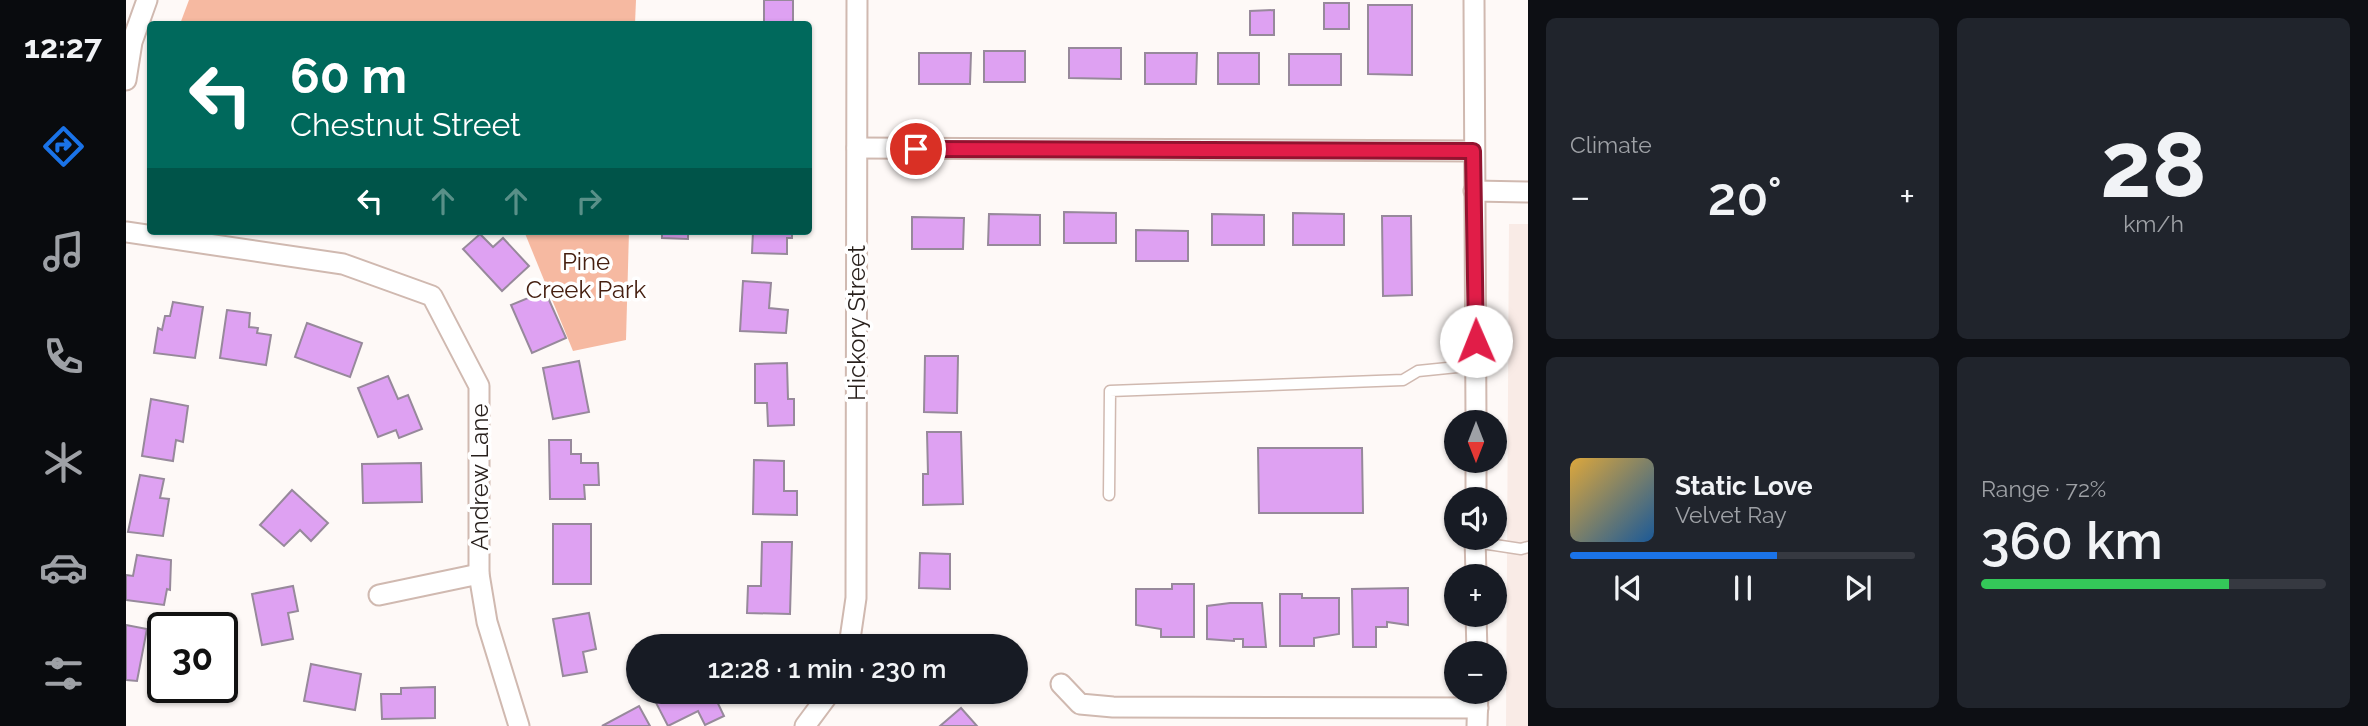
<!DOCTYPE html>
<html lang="en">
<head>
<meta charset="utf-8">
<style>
  body { margin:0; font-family:Raleway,sans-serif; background:#20242c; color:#f1f3f6; height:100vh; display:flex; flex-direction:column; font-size:26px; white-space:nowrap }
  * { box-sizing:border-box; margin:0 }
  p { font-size:23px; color:#9ea1a6 }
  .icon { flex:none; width:38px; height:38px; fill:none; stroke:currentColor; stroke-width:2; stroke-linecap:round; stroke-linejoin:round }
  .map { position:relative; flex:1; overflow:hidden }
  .details { display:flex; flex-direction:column; gap:18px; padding:18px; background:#0d0f14; width:840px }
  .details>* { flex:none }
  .top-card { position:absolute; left:21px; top:21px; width:665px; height:214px; border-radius:7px; box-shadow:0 2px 5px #0004; background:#00695c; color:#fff; overflow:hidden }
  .needle { width:46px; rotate:180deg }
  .controls { position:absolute; left:1318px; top:410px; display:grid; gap:14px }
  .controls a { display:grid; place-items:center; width:63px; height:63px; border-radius:50%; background:#171b24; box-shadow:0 2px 5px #0004; font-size:35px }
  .speed { position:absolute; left:21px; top:612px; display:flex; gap:14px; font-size:35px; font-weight:700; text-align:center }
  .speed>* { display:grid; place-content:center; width:91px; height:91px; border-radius:50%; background:#171b24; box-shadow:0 2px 5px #0004; line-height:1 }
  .speed .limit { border:4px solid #111; border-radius:10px; background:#fff; color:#111 }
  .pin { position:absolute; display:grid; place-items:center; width:60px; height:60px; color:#fff; margin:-30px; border:4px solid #fff; border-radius:50%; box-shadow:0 2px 7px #0007 }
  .me { position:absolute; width:77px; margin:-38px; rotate:359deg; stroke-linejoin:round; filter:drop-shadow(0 0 5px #0008) }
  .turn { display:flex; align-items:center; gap:24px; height:147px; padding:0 28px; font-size:32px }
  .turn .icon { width:91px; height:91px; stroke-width:2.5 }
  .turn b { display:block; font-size:49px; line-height:60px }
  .lanes { display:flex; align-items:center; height:66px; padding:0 28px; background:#0003; justify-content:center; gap:35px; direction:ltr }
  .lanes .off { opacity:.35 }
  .big { font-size:52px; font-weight:600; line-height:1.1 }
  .details .tile { flex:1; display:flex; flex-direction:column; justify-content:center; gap:10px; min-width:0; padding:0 24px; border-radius:10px; background:#20242c }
  .details .dial { align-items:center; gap:0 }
  .dial b { font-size:91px; line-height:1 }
  .song { display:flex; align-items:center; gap:21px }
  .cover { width:84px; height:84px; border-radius:10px; background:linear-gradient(135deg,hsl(40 70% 55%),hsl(210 70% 35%)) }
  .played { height:7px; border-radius:4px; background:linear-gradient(90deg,#1a73e8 60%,#363941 60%) }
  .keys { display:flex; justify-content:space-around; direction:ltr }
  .heat { display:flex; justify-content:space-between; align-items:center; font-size:38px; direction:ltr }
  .charge { height:10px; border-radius:5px; background:linear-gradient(90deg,#34c759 72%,#363941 0) }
  .details .tiles { flex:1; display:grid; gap:18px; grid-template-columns:repeat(2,1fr) }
  .trip { position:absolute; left:500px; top:634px; width:402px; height:70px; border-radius:35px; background:#171b24; box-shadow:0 2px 5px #0004; font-weight:600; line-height:70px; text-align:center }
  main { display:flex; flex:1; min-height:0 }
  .tab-bar { display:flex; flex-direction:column; width:126px; justify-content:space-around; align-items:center; background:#090b0e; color:#9ea1a6 }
  .tab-bar .icon { width:49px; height:49px }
  .tab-bar .selected { color:#1a73e8 }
  .tab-bar b { font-size:32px; color:#f1f3f6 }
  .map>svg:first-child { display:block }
  .built { fill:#f9ebe6 }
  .green { fill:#f6b9a1 }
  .building { fill:#dea1f2; stroke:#97899b; stroke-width:2 }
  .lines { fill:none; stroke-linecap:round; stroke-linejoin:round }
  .service-casing { stroke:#d0b9b0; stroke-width:13 }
  .minor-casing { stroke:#d0b9b0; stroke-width:23 }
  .service { stroke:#fff; stroke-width:10 }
  .minor { stroke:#fff; stroke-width:19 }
  .route-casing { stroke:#92132f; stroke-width:18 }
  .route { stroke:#e11d48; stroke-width:12 }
  .labels { text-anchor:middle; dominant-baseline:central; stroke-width:7; stroke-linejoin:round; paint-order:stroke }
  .park-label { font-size:24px; fill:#462011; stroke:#fff }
  .street-label { font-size:24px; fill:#271f1b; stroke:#fff }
</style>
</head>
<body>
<main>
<nav class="tab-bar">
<b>12:27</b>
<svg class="icon selected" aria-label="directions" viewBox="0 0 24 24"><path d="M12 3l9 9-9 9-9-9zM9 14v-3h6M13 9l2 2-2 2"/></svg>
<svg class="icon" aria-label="music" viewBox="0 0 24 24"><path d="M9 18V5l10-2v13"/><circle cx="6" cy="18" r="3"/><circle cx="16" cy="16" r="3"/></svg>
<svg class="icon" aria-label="phone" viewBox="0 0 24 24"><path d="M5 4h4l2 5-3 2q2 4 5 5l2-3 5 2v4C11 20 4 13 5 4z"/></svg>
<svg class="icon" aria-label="climate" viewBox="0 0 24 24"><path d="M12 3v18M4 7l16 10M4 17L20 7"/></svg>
<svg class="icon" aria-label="car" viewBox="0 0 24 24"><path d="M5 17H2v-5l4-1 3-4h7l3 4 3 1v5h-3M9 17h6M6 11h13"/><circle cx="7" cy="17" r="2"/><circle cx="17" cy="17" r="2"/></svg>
<svg class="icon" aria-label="filters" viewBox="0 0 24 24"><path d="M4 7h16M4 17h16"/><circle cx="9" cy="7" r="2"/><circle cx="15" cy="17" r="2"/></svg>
</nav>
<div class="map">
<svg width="1402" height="726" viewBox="0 0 1402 726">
  <rect width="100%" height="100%" fill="#fef9f7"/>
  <path class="built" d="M1383,224H1402V726H1380Z"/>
  <g class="green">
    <path d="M63,0H510L509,24H54Z"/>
    <path d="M398,231H503L500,340L447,351Z"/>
  </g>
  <g class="building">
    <rect x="638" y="0" width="29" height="24"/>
    <rect x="1198" y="3" width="25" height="26"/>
    <path d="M1242,5H1286V75L1242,74Z"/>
    <path d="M1148,10V35H1124V11Z"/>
    <path d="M943,48H995V79L943,78Z"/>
    <rect x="858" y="51" width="41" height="31"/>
    <path d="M793,53H845L844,84H793Z"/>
    <path d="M1019,53H1071L1070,84H1019Z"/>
    <rect x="1092" y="53" width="41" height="31"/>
    <rect x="1163" y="54" width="52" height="31"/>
    <path d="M938,212L990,213V243H938Z"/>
    <path d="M1167,213L1218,214V245H1167Z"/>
    <path d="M863,214L914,215V245H862Z"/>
    <path d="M1086,214L1138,215V245H1086Z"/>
    <path d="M1256,216H1285L1286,295L1257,296Z"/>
    <path d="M786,217L838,218L837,249H786Z"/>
    <path d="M1010,230L1062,231V261H1010Z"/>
    <path d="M536,231H562V239L536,238Z"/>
    <path d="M627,231H666V238H661V254L626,253Z"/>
    <path d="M354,234L367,247L377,238L403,266L376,291L337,249Z"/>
    <path d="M617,281L645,283L643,308L662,310L660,333L614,331Z"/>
    <path d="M419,291L440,338L406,353L385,305Z"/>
    <path d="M47,302L77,307L69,358L28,353L32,328L36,330L39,316H44Z"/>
    <path d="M101,310L124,313L123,327L132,328L131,333L145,335L140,365L94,358Z"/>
    <path d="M181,323L236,343L224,377L169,357Z"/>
    <path d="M799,356H832L831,413L798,412Z"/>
    <path d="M453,361L463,412L427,419L417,368Z"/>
    <path d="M661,363L662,399H668V425L642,426L641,403H629V364Z"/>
    <path d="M262,376L272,399L282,395L296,429L273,438L270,430L252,437L232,388Z"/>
    <path d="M25,399L62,406L57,442L50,440L47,461L16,456Z"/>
    <path d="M801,432H835L837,504L797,505V474H802Z"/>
    <path d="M423,440H445V454H455V463H472L473,485H458L459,499H424Z"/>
    <path d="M1132,448H1236L1237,513H1133Z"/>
    <path d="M628,460L658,461V491H671V515L627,514Z"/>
    <path d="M295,463L296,502L237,503L236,464Z"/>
    <path d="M14,475L38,479L34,498L43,499L37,536L2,532Z"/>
    <path d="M166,490L202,523L185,541L174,530L158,546L134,525Z"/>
    <rect x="427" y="524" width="38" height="60"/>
    <path d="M636,542H666L664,614L621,613L622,586H635Z"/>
    <path d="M794,553L824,554V589L793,588Z"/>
    <path d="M11,555L45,560L44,590L41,589L38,605L0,600V575L7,576Z"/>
    <path d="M1046,584H1068V637H1035V629L1010,625V589H1046Z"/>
    <path d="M167,586L172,611L162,613L167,639L136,645L126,594Z"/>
    <path d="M1282,588V625L1261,622V627H1250V647H1227L1226,589Z"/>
    <path d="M1154,594H1176V598H1213V634L1188,638V646H1154Z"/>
    <path d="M1104,603H1136L1140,647H1117V639H1108V641L1081,639V606Z"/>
    <path d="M463,613L470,649L457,652L461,672L437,676L427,619Z"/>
    <path d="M0,625L21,629L11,681L0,680Z"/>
    <path d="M185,664L235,674L229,710L178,701Z"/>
    <path d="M309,687V718L256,719L255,694H275V688Z"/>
    <path d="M533,691H586L598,716L579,725L572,711L542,726L526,695Z"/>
    <path d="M513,706L524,726H476Z"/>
    <path d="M835,708L851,726H814Z"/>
  </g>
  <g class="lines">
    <g class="service-casing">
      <g id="service">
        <path d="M983,495L984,391L1277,380L1292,371L1351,365"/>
        <path d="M1349,542L1395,549L1402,547"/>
      </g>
    </g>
    <g class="minor-casing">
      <g id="minor">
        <path d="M1348,0L1350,422"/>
        <path d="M0,80L6,42L21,0"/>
        <path d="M731,148L1347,151"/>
        <path d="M1348,191L1402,192"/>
        <path d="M0,232L217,264L306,296L353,386V574L361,622L393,726"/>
        <path d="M1350,499V460"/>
        <path d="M1349,537L1350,576"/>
        <path d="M253,595L353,574"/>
        <path d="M1350,614L1351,653"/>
        <path d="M723,646L730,598L731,0"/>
        <path d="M935,684L954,704L987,707L1352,708"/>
        <path d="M679,726L705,691"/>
        <path d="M1351,726L1352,691"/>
      </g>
    </g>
    <use href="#service" class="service"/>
    <use href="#minor" class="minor"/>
  </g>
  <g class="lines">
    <g class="route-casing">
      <path id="route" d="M790,149L1347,151L1350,341"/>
    </g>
    <use href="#route" class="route"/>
  </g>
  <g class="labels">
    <g class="park-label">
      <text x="460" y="261">Pine<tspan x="460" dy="28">Creek Park</tspan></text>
    </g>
    <g class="street-label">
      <text transform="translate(730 323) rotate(-90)">Hickory Street</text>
      <text transform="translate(353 477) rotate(-90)">Andrew Lane</text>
    </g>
  </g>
</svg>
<div class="controls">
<a><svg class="needle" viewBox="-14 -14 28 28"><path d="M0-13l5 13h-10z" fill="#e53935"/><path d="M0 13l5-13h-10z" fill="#9ea1a6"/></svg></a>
<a><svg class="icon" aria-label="sound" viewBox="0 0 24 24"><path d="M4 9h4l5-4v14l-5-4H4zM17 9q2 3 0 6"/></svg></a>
<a>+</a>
<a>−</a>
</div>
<div class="speed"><div class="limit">30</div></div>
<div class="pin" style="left:790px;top:149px;background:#d93025"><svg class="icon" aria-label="arrive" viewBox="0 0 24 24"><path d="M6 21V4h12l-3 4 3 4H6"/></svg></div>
<svg class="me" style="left:1350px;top:341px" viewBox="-20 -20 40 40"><circle r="19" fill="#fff"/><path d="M0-13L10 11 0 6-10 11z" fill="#e11d48"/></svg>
<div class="trip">12:28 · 1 min · 230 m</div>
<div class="top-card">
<div class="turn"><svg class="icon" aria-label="left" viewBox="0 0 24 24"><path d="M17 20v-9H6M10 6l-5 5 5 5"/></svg><div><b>60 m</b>Chestnut Street</div></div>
<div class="lanes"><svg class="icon" aria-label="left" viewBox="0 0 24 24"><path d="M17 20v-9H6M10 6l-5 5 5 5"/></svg><svg class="icon off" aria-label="ahead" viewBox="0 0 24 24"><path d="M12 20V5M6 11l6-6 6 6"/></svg><svg class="icon off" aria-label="ahead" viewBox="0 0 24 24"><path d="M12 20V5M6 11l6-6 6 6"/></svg><svg class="icon off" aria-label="right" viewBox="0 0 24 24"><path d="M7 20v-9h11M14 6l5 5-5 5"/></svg></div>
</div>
</div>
<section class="details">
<div class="tiles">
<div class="tile"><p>Climate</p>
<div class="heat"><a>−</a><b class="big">20°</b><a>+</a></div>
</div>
<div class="tile dial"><b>28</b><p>km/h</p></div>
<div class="tile">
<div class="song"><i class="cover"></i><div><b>Static Love</b><p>Velvet Ray</p></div></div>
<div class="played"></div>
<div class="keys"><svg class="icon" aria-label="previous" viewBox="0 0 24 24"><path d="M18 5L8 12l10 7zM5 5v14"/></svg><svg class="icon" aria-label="pause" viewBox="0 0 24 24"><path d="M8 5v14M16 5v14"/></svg><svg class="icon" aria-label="next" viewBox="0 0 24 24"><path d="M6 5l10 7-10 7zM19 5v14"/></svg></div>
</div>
<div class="tile"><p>Range · 72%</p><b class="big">360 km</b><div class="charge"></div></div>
</div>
</section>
</main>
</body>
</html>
